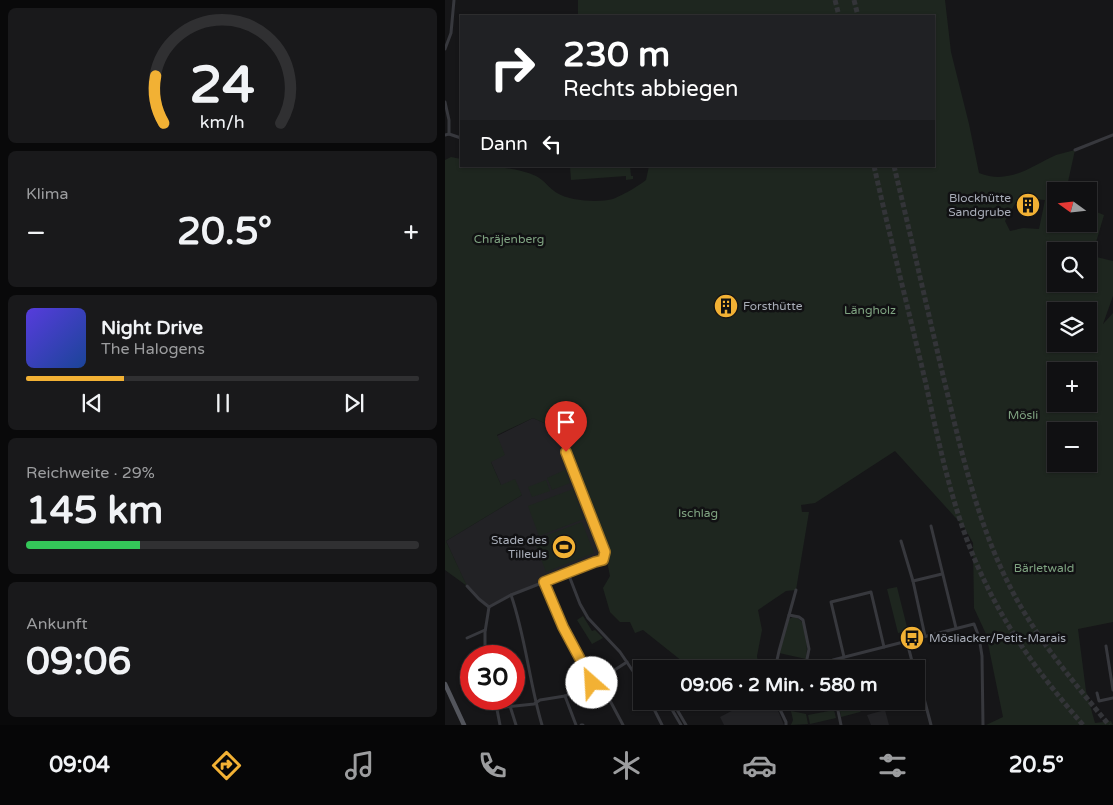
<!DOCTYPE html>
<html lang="de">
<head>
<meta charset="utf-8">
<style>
  body { margin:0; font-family:"Varela Round",sans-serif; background:#19191b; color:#f1f3f6; height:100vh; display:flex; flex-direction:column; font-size:19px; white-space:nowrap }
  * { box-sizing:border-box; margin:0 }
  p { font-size:16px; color:#9c9d9f }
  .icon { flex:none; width:28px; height:28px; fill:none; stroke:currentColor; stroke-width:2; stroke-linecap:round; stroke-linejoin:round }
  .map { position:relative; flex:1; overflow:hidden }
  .sheet { display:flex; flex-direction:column; gap:8px; padding:8px; background:#09090a; width:445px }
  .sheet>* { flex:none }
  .top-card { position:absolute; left:15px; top:15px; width:475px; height:152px; border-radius:0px; box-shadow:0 1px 4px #0004,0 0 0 1px #303032; background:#202124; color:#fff; overflow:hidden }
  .needle { width:32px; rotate:285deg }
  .tools { position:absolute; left:602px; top:182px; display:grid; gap:10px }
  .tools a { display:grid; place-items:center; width:50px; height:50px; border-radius:0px; background:#101012; box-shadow:0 1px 4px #0004,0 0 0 1px #303032; font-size:25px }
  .speed { position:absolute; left:15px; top:645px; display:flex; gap:10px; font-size:25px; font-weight:700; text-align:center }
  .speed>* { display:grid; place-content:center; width:65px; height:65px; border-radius:50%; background:#101012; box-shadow:0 1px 4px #0004,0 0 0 1px #303032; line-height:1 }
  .speed .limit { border:8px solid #d22; background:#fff; color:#111 }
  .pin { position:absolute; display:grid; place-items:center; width:42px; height:42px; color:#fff; margin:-51px -21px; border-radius:50% 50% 50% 0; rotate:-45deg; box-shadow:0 0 5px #0007 }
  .pin .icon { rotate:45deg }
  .me { position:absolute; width:55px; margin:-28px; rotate:334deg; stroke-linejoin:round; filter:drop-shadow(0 0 4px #0008) }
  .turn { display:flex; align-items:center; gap:18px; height:105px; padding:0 20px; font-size:22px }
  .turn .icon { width:65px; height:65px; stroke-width:2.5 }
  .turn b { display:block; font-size:35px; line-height:42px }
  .then { display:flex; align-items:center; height:48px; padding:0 20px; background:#0003; gap:10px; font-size:19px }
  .big { font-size:38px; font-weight:700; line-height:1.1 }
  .sheet .tile { flex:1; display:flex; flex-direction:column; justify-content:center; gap:8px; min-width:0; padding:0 18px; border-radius:8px; background:#19191b }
  .sheet .dial { align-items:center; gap:0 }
  .dial svg { height:130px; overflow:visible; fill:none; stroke:#303032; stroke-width:7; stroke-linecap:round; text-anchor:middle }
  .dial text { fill:#f1f3f6; stroke:none }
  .song { display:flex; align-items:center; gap:15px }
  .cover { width:60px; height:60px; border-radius:8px; background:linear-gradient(135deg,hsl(250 70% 55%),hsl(220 70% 35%)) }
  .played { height:5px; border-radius:2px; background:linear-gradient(90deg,#f2b134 25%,#303032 25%) }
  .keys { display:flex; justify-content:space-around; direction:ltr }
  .heat { display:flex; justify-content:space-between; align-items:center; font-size:28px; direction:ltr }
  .charge { height:8px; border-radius:4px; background:linear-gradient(90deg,#34c759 29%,#303032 0) }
  .trip { position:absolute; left:188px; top:660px; width:292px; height:50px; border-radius:0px; background:#101012; box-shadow:0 1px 4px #0004,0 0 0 1px #303032; font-weight:700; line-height:50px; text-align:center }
  .tab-bar { display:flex; height:80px; justify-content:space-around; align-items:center; background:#060607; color:#9c9d9f }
  .tab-bar .icon { width:35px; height:35px }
  .tab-bar .selected { color:#f2b134 }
  .tab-bar b { font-size:22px; color:#f1f3f6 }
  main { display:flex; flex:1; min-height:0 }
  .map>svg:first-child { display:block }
  .built { fill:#222225 }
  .green { fill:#1e261f; fill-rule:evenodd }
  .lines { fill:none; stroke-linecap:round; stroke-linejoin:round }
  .highway-tunnel { stroke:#333438; stroke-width:5; stroke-dasharray:5 2.5; stroke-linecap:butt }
  .minor { stroke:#37383d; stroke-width:3 }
  .major { stroke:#53555c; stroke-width:4.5 }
  .route-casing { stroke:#9d7322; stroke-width:12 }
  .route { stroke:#f2b134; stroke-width:9 }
  .labels { text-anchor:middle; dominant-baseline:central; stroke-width:5; stroke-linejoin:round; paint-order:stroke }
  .poi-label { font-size:12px; fill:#a8adb8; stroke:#111113; text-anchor:end }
  .park-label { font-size:12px; fill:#7fa381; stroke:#111113 }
</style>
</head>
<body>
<main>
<section class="sheet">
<div class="tile dial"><svg viewBox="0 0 100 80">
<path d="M14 69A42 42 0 1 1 86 69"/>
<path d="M14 69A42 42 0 0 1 9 40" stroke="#f2b134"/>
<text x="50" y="56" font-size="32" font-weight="700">24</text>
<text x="50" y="72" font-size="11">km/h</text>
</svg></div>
<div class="tile"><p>Klima</p>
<div class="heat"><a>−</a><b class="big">20.5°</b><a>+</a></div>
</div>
<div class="tile">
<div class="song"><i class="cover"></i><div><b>Night Drive</b><p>The Halogens</p></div></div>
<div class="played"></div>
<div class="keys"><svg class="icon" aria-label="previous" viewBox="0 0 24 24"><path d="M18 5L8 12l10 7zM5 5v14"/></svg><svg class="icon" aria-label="pause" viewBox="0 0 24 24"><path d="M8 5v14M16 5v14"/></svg><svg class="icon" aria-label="next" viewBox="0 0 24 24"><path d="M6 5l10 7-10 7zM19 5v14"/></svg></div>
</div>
<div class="tile"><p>Reichweite · 29%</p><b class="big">145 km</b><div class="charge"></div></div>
<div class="tile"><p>Ankunft</p><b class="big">09:06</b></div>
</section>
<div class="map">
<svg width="668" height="725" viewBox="0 0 668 725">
  <rect width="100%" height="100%" fill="#161618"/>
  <g class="built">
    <path d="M88,418L115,430L121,452L160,552L158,560L66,594L44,607L22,587L1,541L77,495L56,485L46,462L52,436Z"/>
    <path d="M300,701H329L339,725H279L275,717L300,704Z"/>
    <path d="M440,710L444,725H426L422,715Z"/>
  </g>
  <g class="green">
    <path d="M133,0H500L506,52L524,124L534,173C564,185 585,167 611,155C617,153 624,152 630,150L621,191H611V224H644V209L659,215L647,256L668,261V296L658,324L668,313V622L633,629L641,691L650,723L666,721L668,725H541L558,717L541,634L529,608L528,543L519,527L450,451L370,503L356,505L357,512H364L351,590L341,591L313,610L317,630L312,656L313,664L311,669H247L198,630L190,633L185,622H175L165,612L158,588L165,576L160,552L121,452L115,430L88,418L52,435L60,455L46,462L56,485L70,479L77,495L1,541L22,586L0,570V160L6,157L16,159V166C41,166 68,166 91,176C99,180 105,189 112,193C124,201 154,203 168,199C178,195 192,187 201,180L204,166H489V16H133ZM589,199L600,200L594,229L578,228L565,231L560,221L571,202ZM611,251H644V284H611ZM611,311H644V344H611ZM611,371H644V404H611ZM611,431H644V464H611Z"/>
    <path d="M125,166H185L186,176H188V179L181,180V176L126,180Z"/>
    <path d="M120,470L125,483L107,490L102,478Z"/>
    <path d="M101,480L105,491L87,497L83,487Z"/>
    <path d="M128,489L139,519L94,536L83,506Z"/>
    <path d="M137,522L149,553L101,572L89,540Z"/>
    <path d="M452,587L463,631L453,633L442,589Z"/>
    <path d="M138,616L147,631L150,630L158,638L147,644L132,620Z"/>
    <path d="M348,617C350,617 353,618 355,620C362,625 363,651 361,659L334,653L344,619Z"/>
    <path d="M420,701L424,702L415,712L396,717L395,711Z"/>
    <path d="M389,710L391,718L365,724L363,715Z"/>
    <path d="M346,711L361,714L363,724L346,725L348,720Z"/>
  </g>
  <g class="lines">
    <g class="highway-tunnel">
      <path d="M390,0L394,16"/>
      <path d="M409,0L413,16"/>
      <path d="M429,166C445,237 463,308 480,380C495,448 509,519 540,582C565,635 600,681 638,725"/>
      <path d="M449,166C467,241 484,317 502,392C519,463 536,535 572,600C597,645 631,685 664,725"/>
    </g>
    <g class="minor">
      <path d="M0,49L6,33L9,0"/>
      <path d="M0,102L4,120V134"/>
      <path d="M0,135L4,134L16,138"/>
      <path d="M630,150L668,135"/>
      <path d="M486,526L511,628"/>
      <path d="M456,541L468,581L480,636"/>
      <path d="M123,573L135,604L143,618L175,652L196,683"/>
      <path d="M99,581L118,627L148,683"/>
      <path d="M468,581L497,574"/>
      <path d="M22,586L34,599L44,607"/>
      <path d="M66,595C81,638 84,682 97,725"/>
      <path d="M44,607L66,595L150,562L158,560L160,557V552C146,519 134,485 121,452"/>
      <path d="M344,615L354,617L358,620L364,649L360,669"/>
      <path d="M22,638L40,630"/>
      <path d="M462,642L469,669"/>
      <path d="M661,646L668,690"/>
      <path d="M40,656V632L44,607"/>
      <path d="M399,657L386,602L426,592L439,647"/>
      <path d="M330,669L334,651L351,590"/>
      <path d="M390,669L388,660L529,624L534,637L537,656L538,725"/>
      <path d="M471,677L473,685L476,687L486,725"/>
      <path d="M154,680L178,725"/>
      <path d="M652,693L654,701L668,698"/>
      <path d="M120,696L131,725"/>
      <path d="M50,699L55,725"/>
      <path d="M205,701L217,725"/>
      <path d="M222,701L236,725"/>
      <path d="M227,701L241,725"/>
      <path d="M331,701L341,722V725"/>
      <path d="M391,701L396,725"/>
      <path d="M65,706L71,725"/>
      <path d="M52,708L89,704L95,700L120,696L154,680L182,662"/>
      <path d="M136,725H138"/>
    </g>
    <path class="major" d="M0,684L19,725"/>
  </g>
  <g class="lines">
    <g class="route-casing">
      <path id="route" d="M121,452L160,552L158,560L150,562L99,582L118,627L148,683H147"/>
    </g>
    <use href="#route" class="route"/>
  </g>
  <defs>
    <g id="building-disc" transform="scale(1.25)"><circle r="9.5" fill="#f2b134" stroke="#111113"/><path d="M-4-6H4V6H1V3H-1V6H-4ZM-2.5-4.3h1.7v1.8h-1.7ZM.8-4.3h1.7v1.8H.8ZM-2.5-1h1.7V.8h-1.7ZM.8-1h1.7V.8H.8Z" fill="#111"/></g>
    <g id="stadium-disc" transform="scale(1.25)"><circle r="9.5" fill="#f2b134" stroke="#111113"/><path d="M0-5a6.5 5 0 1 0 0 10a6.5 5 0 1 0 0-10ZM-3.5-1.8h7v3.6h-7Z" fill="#111"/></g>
    <g id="bus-disc" transform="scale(1.25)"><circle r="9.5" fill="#f2b134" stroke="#111113"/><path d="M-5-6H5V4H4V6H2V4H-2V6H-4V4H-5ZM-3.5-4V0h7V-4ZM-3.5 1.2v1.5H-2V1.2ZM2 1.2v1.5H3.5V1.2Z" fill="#111"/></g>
  </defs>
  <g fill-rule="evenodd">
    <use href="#building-disc" x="583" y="205"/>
    <use href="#building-disc" x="281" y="306"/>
    <use href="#stadium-disc" x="119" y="547"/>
    <use href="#bus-disc" x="467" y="638"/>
  </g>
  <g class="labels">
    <g class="poi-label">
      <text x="566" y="198">Blockhütte<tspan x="566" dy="14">Sandgrube</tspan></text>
      <text x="298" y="306" text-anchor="start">Forsthütte</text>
      <text x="102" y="540">Stade des<tspan x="102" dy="14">Tilleuls</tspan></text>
      <text x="484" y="638" text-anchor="start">Mösliacker/Petit-Marais</text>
    </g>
    <g class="park-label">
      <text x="64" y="239">Chräjenberg</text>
      <text x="425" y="310">Längholz</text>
      <text x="578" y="415">Mösli</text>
      <text x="253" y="513">Ischlag</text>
      <text x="599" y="568">Bärletwald</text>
    </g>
  </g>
</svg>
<div class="tools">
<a><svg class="needle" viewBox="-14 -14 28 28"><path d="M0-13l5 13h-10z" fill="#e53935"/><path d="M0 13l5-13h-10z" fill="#9c9d9f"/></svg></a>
<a><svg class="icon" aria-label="search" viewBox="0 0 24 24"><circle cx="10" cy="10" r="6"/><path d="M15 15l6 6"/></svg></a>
<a><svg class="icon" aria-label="layers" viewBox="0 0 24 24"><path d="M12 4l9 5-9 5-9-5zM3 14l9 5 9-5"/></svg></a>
<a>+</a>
<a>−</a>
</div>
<div class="speed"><div class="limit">30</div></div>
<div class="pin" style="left:121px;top:452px;background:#d93025"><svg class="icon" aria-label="arrive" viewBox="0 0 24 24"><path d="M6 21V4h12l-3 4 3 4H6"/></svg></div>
<svg class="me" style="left:147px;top:683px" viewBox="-20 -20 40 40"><circle r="19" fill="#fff"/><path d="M0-13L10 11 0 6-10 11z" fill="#f2b134"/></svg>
<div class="trip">09:06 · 2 Min. · 580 m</div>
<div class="top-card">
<div class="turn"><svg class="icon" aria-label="right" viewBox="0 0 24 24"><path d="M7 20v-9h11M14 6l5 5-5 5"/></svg><div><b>230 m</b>Rechts abbiegen</div></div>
<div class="then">Dann<svg class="icon" aria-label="left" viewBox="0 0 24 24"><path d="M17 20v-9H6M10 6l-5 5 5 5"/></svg></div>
</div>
</div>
</main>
<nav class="tab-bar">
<b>09:04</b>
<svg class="icon selected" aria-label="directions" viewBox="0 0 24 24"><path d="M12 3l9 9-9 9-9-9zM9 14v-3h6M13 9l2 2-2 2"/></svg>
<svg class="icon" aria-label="music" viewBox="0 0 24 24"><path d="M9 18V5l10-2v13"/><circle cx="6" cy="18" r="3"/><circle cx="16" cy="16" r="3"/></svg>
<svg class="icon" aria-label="phone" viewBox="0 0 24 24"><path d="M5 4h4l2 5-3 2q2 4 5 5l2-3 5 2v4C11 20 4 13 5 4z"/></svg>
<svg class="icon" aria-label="climate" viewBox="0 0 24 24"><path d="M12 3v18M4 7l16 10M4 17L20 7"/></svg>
<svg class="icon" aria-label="car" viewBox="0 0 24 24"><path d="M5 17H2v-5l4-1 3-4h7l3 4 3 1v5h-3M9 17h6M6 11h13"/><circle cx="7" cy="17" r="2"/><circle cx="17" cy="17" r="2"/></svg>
<svg class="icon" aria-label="filters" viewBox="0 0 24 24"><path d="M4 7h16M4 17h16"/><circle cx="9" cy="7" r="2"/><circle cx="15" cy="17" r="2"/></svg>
<b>20.5°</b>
</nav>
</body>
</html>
